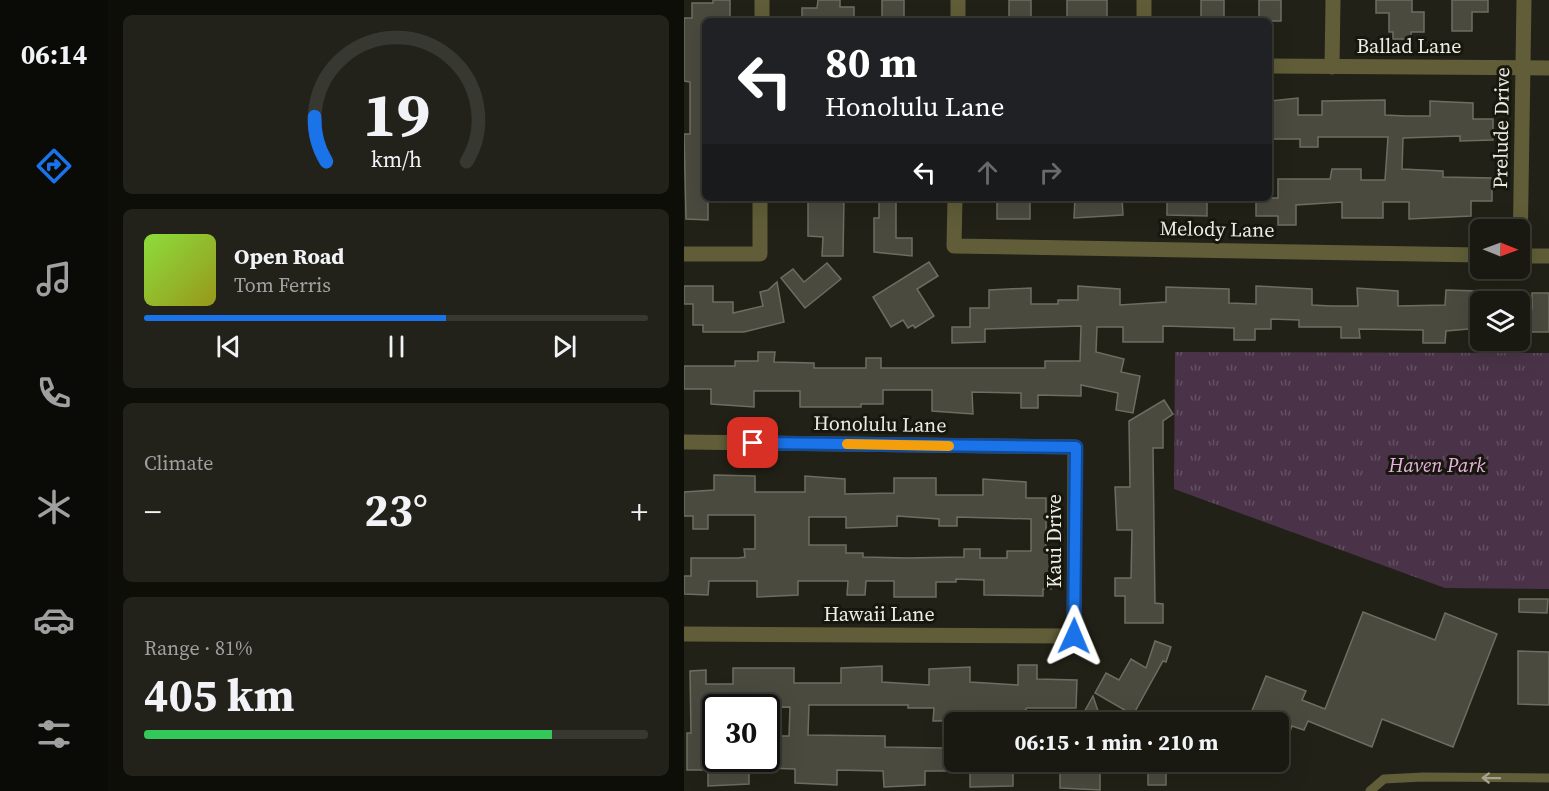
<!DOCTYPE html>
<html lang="en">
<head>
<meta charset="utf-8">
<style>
  body { margin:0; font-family:"Source Serif 4",serif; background:#22221a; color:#f1f3f6; height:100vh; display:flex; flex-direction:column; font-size:22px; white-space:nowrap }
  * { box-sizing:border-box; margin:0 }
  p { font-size:20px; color:#9fa09f }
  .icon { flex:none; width:33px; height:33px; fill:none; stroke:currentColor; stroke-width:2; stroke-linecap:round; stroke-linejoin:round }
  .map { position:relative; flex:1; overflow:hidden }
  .drawer { display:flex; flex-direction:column; gap:15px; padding:15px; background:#0e0e09; width:576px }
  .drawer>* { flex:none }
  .banner { position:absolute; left:18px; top:18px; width:570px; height:183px; border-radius:9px; box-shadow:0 6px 24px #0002,0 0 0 2px #373831; background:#202124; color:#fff; overflow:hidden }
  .needle { width:39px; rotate:91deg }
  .buttons { position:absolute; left:786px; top:219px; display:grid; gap:12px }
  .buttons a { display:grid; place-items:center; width:60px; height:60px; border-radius:9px; background:#191911; box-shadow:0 6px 24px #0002,0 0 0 2px #373831; font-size:30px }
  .speed { position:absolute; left:18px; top:694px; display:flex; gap:12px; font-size:30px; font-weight:700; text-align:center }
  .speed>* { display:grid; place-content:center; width:78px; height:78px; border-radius:50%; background:#191911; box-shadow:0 6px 24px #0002,0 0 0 2px #373831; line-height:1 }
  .speed .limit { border:3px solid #111; border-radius:9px; background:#fff; color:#111 }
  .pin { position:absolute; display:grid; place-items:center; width:51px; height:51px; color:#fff; margin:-26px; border-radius:12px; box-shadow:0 3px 9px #0006 }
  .me { position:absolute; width:66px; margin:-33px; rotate:1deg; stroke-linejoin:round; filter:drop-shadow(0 0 4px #0008) }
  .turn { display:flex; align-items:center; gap:21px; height:126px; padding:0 24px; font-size:27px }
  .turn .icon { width:78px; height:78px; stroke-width:2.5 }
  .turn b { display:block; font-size:42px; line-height:51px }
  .lanes { display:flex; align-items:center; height:57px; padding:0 24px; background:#0003; justify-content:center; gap:30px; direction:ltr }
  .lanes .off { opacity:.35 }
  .big { font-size:45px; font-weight:700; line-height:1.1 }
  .drawer .widget { flex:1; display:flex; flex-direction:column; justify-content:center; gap:9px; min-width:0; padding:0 21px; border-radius:9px; background:#22221a }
  .drawer .dial { align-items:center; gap:0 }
  .dial svg { height:156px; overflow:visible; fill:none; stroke:#373831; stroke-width:7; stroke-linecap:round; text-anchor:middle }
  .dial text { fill:#f1f3f6; stroke:none }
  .song { display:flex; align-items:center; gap:18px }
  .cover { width:72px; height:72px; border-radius:9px; background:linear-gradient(135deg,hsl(90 70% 55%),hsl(60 70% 35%)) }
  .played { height:6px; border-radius:3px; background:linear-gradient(90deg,#1a73e8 60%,#373831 60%) }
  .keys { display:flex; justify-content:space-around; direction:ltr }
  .heat { display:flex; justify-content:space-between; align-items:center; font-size:33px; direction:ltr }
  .charge { height:9px; border-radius:4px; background:linear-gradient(90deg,#34c759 81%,#373831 0) }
  .trip { position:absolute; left:260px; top:712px; width:345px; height:60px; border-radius:9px; background:#191911; box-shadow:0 6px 24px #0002,0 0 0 2px #373831; font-weight:700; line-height:60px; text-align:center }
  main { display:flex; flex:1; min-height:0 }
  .dock { display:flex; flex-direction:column; width:108px; justify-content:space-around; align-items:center; background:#0a0a07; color:#9fa09f }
  .dock .icon { width:42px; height:42px }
  .dock .on { color:#1a73e8 }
  .dock b { font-size:27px; color:#f1f3f6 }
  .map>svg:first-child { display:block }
  .park { fill:url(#park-tufts) }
  .building { fill:#4a4a3f; stroke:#6d6d61; stroke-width:1.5; fill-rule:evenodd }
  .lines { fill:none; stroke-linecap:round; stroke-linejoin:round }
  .service { stroke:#605d38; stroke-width:9 }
  .minor { stroke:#605d38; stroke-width:15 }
  .oneway { stroke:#a6a48e }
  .route-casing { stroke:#114b97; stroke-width:15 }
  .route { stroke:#1a73e8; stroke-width:10 }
  .slow { stroke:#f59e0b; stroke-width:10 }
  .labels { text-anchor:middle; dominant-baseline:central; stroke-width:6; stroke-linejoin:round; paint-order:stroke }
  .street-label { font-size:20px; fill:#ecece5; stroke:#18170e }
  .park-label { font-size:20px; font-style:italic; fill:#eab1e3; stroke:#18170e }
</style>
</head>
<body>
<main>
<nav class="dock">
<b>06:14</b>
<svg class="icon on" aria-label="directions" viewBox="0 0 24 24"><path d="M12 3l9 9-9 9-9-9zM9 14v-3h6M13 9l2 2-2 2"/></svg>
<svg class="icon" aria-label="music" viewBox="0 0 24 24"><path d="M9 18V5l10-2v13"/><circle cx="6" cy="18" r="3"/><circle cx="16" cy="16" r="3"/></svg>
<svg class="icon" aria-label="phone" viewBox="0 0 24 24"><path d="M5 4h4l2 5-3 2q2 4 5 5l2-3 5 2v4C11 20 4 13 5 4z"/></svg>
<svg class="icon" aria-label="climate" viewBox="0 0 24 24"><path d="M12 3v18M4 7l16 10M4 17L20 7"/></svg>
<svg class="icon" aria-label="car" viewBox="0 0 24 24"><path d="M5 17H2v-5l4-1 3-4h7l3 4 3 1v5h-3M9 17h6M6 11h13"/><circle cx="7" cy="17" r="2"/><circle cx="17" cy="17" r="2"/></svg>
<svg class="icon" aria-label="filters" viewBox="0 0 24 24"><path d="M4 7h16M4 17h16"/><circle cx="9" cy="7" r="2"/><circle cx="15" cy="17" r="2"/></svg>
</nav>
<section class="drawer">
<div class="widget dial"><svg viewBox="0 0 100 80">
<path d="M14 69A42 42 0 1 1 86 69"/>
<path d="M14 69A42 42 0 0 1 8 46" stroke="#1a73e8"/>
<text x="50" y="56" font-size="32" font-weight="700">19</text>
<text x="50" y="72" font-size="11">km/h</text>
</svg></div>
<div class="widget">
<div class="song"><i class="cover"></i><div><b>Open Road</b><p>Tom Ferris</p></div></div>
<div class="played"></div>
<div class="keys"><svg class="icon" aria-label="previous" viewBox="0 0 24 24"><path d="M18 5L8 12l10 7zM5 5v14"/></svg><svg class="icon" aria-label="pause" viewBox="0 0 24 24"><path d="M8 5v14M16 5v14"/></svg><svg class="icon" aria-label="next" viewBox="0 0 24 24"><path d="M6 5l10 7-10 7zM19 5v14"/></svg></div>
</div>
<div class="widget"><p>Climate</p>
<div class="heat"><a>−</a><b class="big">23°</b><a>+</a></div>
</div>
<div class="widget"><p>Range · 81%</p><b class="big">405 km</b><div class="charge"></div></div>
</section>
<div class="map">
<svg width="865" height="791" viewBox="0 0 865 791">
  <defs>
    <pattern id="park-tufts" width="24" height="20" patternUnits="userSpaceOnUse" patternTransform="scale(1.5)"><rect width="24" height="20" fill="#4a3348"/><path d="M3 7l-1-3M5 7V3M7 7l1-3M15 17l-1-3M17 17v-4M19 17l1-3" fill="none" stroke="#645162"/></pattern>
  </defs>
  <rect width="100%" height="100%" fill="#212117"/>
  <path class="park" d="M491,352L865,353V589L761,588L490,489Z"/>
  <g class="building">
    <path d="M29,0H46V19L21,21V198H24V220L2,219L0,134H6V82L0,81V18H8V3H29Z"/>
    <path d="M134,0H156V7H170V21H118V8H133Z"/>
    <rect x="198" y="0" width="22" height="21"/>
    <rect x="325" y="0" width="22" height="21"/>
    <rect x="383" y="0" width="40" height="21"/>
    <rect x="517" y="0" width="23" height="21"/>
    <rect x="575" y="0" width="22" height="21"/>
    <path d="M692,0H728V12H740V32H727V39H709V32H705V13H692Z"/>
    <path d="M768,0H804V12H788V31H768Z"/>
    <path d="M614,98V115H638V101L701,100V115L722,116H746V101L789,103V119H809V140L776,141V136L719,138L718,169L759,171V177L808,178V201H787V216L725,219V202H699V218H658V202L612,205V225H594V216H572V198H594V179H646L648,169H677V180H701L704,137H634V147H616V139H585V101Z"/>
    <path d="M124,198H160L159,256H138L139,237L124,236Z"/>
    <path d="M195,198H212V238H228V256L190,252V218H195Z"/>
    <rect x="313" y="198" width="33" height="21"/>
    <path d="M391,198H438L439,215L390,218Z"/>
    <path d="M483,198H523V216L483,215Z"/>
    <path d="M245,262L254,276L233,289L250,316L231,328L229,325L224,328L219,320L207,327L189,297Z"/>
    <path d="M143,263L157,279L121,308L97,278L109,269L120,282Z"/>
    <path d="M93,282L100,322L60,332H19V325H9V304H0V286H29V302H49V313L79,306L76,292L84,290Z"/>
    <path d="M394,286L436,289V305L482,302V287L545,289V303L572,304V286L628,289V305L647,306H674L673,288L714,291V306L761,305L762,290L796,291V328L762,331L761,343H739V330L675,329L676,338H657V327H615V320L587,319V329H571V340H550V328L479,326V342H439V327H413L412,352L440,359L437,372L456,376L449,413L432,410L434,393L397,385V396L354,395V408H337V393L288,392L289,414L248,411V390H199V404H177V407H116V391H70V407L27,404V389H0V366H51V361H74V352H91L90,362L130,363V368H182V358H197V368H361V361H396L397,326L301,329V342L268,343V327H286V308H305V290L347,288V304H374V300H394Z"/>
    <path d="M848,293H865V332H836V309H848Z"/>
    <path d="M480,400L489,414L479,421V448H469L471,603L479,604V623H441V596H431V578H447L448,530H433L431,487H446L445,421Z"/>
    <path d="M30,475L71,476V492H121V476L161,479V494L210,493V478H252V495H299V479L342,482V498H362V554H367V589H359V596L300,595V580L272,579V582H252V597H210V581H182L181,595H163L164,581H114V595L73,597V581H25L24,595L0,594V576H7V558H54L61,557L60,549H71V515H24V529H9V516H0V492L30,490ZM213,516L255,519V526H273V517L347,519V551H323V558H296V549H280V557L223,558L179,557V553H162V545H125V517H162V528L213,526Z"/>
    <path d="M835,599H864L863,613L835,612Z"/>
    <path d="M679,612L751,640L761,613L813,634L769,747L698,719L688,747L624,721L620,730L608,726L605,734L594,729V723H577L565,718L582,676L622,691L618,700L641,709Z"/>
    <path d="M471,641L487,647L482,662L479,661L449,715L411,693L422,673L435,680L447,659L462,668Z"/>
    <path d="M834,651L865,652V705L834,704Z"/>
    <path d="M334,665H353V679L393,680L392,708H343L332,720L249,721L250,708H224V705H125L124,735L201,736V747L261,748V751H270V771H241V785L200,787L199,771L153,770V785L111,783V769L82,768V746H93V736H105L106,707L22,708L20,746L32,747V759H65V784L24,786V770H3V733H7L6,671L22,670V684H49V668H110V683H157V668L198,666V682L245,685V669L286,667V682L334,685Z"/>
    <path d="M409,696L417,720L394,723Z"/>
    <path d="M286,762H329V786L286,787Z"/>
    <path d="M376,762H416V790L376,788Z"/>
    <rect x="464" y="762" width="18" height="23"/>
  </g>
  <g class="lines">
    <path class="service" d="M686,791L700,779L739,777L865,778"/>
    <g class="minor">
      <path d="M78,21V0"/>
      <path d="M274,21V0"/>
      <path d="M460,21V0"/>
      <path d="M585,66L865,68"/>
      <path d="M648,67L649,0"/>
      <path d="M271,198L270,246L796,255"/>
      <path d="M0,254H76V198"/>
      <path d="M836,256L840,0"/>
      <path d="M836,256H865"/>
      <path d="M0,442L391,447L390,636L0,634"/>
    </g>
  </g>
  <defs><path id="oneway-shaft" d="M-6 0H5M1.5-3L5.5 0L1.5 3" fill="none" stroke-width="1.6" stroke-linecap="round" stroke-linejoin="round" transform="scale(1.5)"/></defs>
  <use class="oneway" href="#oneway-shaft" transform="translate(807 778) rotate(-179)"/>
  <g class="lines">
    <g class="route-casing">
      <path id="route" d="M69,443L392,447L390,636"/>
    </g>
    <use href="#route" class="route"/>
    <path class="slow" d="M163,444L265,446"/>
  </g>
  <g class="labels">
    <g class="street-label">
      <text x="725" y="46">Ballad Lane</text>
      <text transform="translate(817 128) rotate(-89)">Prelude Drive</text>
      <text transform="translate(533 229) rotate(1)">Melody Lane</text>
      <text transform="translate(196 424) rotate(1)">Honolulu Lane</text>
      <text transform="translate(370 541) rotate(-90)">Kaui Drive</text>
      <text x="195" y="614">Hawaii Lane</text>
    </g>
    <g class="park-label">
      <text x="753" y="465">Haven Park</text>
    </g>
  </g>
</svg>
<div class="buttons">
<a><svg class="needle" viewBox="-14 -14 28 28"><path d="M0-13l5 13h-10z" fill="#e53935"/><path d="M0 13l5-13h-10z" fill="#9fa09f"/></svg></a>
<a><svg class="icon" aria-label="layers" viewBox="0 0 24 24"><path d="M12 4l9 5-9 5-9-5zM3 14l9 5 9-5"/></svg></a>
</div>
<div class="speed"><div class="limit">30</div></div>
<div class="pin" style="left:69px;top:443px;background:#d93025"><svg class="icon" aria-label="arrive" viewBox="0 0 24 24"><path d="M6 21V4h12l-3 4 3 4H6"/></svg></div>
<svg class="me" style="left:390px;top:636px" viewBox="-20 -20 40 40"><path d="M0-17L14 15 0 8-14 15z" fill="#1a73e8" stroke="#fff" stroke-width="4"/></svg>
<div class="trip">06:15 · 1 min · 210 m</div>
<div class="banner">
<div class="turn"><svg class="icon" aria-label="left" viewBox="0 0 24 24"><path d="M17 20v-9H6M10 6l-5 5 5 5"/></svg><div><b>80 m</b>Honolulu Lane</div></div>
<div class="lanes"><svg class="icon" aria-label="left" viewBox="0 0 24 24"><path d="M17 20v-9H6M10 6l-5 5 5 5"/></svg><svg class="icon off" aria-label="ahead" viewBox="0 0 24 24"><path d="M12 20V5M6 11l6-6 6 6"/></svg><svg class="icon off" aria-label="right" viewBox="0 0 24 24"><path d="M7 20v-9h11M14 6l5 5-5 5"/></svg></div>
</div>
</div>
</main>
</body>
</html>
